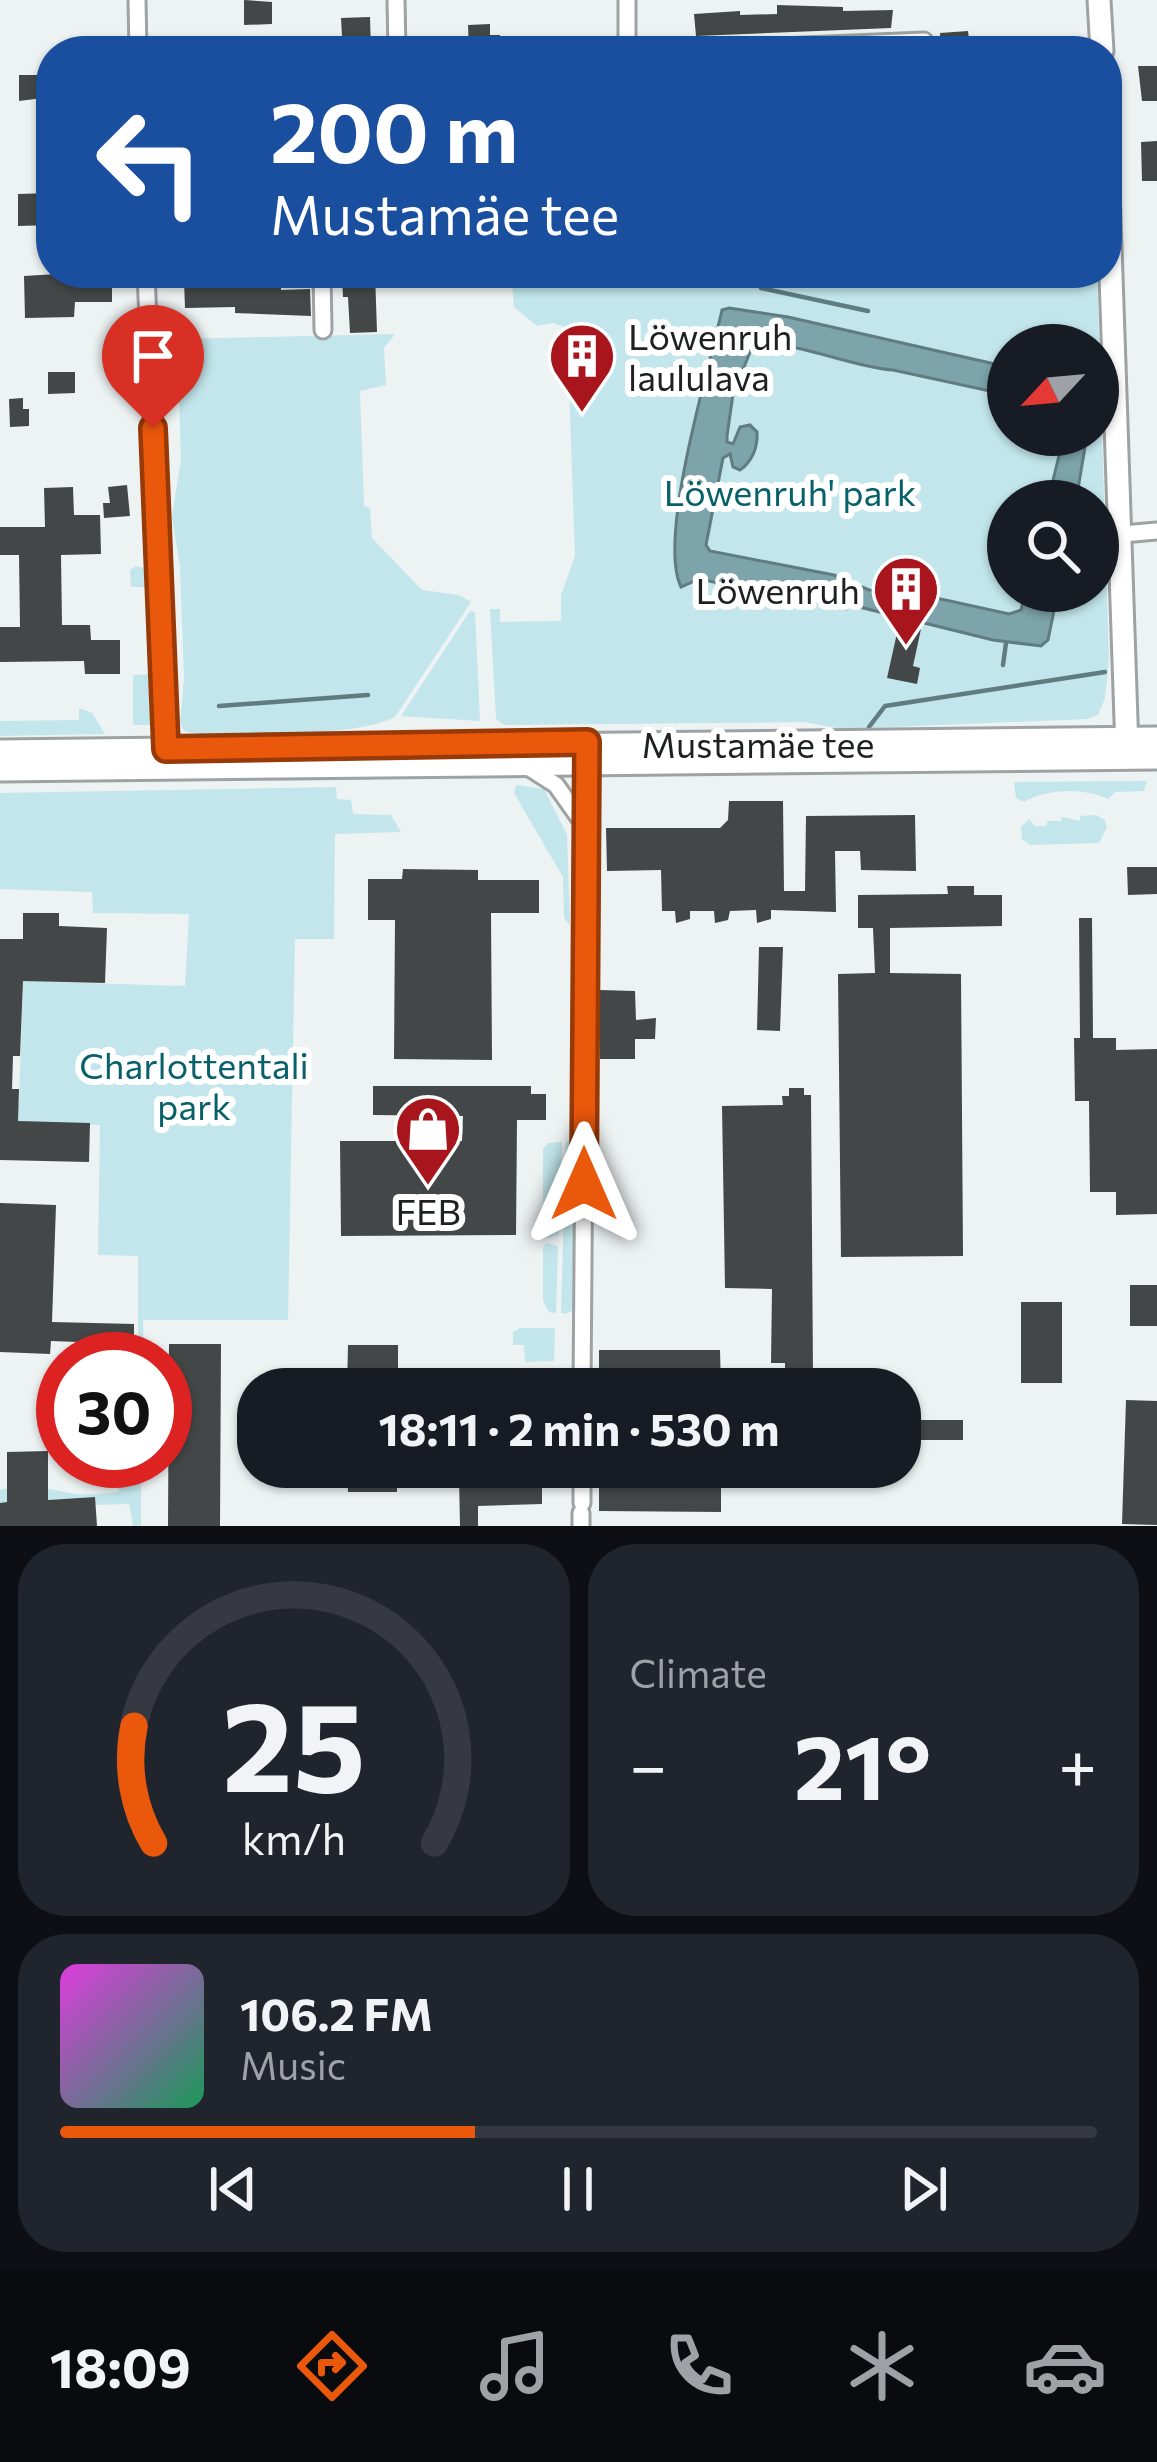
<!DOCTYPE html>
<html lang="en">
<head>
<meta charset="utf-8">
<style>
  body { margin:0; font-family:Commissioner,sans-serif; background:#20242c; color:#f1f3f6; height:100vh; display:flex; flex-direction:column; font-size:45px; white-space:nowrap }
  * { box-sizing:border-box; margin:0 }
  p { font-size:39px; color:#9ea1a6 }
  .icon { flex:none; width:66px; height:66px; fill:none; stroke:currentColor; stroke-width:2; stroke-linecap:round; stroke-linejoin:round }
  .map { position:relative; height:1526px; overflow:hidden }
  .details { display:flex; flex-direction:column; gap:18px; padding:18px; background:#0d0f14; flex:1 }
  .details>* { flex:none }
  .hud { position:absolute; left:36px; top:36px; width:1086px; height:252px; border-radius:48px; box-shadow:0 3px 9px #0004; background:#1a4fa0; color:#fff; overflow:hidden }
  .needle { width:78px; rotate:244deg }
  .fabs { position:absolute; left:987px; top:324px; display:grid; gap:24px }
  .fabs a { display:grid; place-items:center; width:132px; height:132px; border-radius:50%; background:#171b24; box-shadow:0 3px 9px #0004; font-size:60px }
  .speed { position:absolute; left:36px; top:1332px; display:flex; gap:24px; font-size:60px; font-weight:700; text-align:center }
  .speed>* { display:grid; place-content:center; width:156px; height:156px; border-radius:50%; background:#171b24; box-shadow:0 3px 9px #0004; line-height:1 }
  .speed .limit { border:18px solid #d22; background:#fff; color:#111 }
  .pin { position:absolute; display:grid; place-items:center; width:102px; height:102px; color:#fff; margin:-123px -51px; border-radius:50% 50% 50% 0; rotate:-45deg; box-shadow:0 0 12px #0007 }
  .pin .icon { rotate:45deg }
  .me { position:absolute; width:132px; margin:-66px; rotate:0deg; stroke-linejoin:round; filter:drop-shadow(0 0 9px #0008) }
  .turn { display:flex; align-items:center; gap:42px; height:252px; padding:0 36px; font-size:54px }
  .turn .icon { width:156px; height:156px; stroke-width:2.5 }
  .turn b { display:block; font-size:84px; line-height:102px }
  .big { font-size:90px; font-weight:700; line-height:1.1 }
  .details .widget { flex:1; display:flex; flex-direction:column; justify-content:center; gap:18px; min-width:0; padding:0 42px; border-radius:48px; background:#20242c }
  .details .dial { align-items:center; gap:0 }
  .dial svg { height:312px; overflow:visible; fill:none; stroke:#363941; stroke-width:7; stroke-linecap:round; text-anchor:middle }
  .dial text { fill:#f1f3f6; stroke:none }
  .song { display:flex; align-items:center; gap:36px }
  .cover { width:144px; height:144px; border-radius:18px; background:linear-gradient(135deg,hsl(300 70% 55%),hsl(150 70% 35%)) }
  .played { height:12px; border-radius:6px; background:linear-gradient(90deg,#ea580c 40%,#363941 40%) }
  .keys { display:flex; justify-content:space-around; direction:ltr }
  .heat { display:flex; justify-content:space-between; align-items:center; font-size:66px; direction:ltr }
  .details .tiles { flex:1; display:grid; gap:18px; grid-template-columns:1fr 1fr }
  .widget:last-child { grid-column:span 2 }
  .trip { position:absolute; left:237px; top:1368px; width:684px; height:120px; border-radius:48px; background:#171b24; box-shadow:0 3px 9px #0004; font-weight:700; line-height:120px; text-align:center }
  .tabs { display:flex; height:192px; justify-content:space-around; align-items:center; background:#090b0e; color:#9ea1a6 }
  .tabs .icon { width:84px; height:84px }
  .tabs .on { color:#ea580c }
  .tabs b { font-size:54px; color:#f1f3f6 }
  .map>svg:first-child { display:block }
  .green { fill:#c2e6eb; fill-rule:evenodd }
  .water { fill:#7ca4aa; stroke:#607c81; stroke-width:3 }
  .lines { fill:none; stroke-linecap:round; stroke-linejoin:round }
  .stream { stroke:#607c81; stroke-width:4.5 }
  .building { fill:#444748 }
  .street-casing { stroke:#9ea2a3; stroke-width:21 }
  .secondary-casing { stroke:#9ea2a3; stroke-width:27 }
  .street { stroke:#fff; stroke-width:15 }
  .secondary { stroke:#fff; stroke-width:21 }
  .route-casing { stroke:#983908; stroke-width:30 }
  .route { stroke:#ea580c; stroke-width:21 }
  .labels { text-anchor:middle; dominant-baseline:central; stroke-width:12; stroke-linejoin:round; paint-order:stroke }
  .poi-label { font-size:36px; fill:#1f2021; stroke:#fff; text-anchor:start }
  .park-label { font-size:36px; fill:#08616a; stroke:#fff }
  .street-label { font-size:36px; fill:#1f2021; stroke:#fff }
</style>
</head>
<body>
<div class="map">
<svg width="1157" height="1526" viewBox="0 0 1157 1526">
  <rect width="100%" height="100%" fill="#edf2f3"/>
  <g class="green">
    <path d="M511,273H1097L1109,660L1105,698L1098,715L1087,719L842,729L804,722L504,725L496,719L490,609H500V622L561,621V595L575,556L567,328L553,323L537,326L514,307ZM1008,345H1098V435H1008ZM1008,501H1098V591H1008Z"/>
    <path d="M395,334L384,348L386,385L360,391L364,506L370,508L372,538L422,590L459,595L471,602L395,717C363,735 220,742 184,731L180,723L184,679L180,567L172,517L181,459L177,339Z"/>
    <path d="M136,566L151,570L160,725H133V675L148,674L146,587H131L130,570Z"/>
    <path d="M470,611L475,612L480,721L401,716Z"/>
    <path d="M79,708L92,713L105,734L0,736V721L79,720Z"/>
    <path d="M342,772L375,780L0,782L110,776Z"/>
    <path d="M1147,781L1144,791L1115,792L1108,799C1085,788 1048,788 1024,802L1016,798L1014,782Z"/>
    <path d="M516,785L544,789L567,835L570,926L564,918L563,877L514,793Z"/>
    <path d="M336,787L337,799L351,800L353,814L391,815L401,832L335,834L334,939H295L288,1320H143L144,1355L138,1359V1256L98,1255L100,1125L0,1121L19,1104L23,981H29L30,975L49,982L185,986L189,914L93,913L92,892L0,889V793Z"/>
    <path d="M1096,815L1105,820L1107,827L1099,843L1030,845L1022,839L1021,827L1029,819L1035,826H1046L1047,821H1061L1062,817L1080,821V816Z"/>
    <path d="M572,1141L578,1151L576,1308L566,1314L561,1313L566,1142Z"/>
    <path d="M562,1142L560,1188L557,1189L559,1235L547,1238L543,1233V1149L548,1143Z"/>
    <path d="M547,1243L558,1246L556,1313L549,1312L543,1301V1247Z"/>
    <path d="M520,1328H555L554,1361L525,1362L524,1345H513V1332Z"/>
    <path d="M137,1461H141V1526H133L129,1504L95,1505L94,1497L0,1503V1490C27,1480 52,1491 78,1494C91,1495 105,1493 118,1492L120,1481L137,1480Z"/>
  </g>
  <g class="water">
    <path d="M729,308L788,317L1008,367V395L893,370C852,368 787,337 753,345L733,394L727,436V442L733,444L740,427L750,425L757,432C758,447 752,462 740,470L733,467L730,454L723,458L706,545L710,551L834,575L869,590L909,592L1009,614L1021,610L1026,591H1058L1048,640L1041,646L993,640L851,605L846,609L699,579L681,587C657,539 709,368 722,310Z"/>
    <path d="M1064,435H1087L1076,501H1048Z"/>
  </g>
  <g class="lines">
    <g class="stream">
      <path d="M420,273L422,276L443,273"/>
      <path d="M672,273L747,285"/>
      <path d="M761,288L868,311"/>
      <path d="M1003,665L1006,643"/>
      <path d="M219,706L368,695"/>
      <path d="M869,727L885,706L1105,672"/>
    </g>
  </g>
  <g class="building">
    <path d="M244,0L272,2V24L244,25Z"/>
    <path d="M777,5L843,7V11L893,10L891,28L696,36L694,14L740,11V15L777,14Z"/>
    <path d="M370,17L371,51H349L348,36H342L341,18Z"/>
    <path d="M490,24V35H500L501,48L469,51L468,25Z"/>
    <path d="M968,31L969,39L983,38L984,51H941L940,33Z"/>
    <path d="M1138,66H1157V101H1142Z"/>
    <path d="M19,75H51V97L19,101Z"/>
    <path d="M1157,141V181H1142L1141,142Z"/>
    <path d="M51,193V225L18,226V194Z"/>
    <path d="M73,273H122V287H112V302H75L74,317L25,318L24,276Z"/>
    <path d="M353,273H375L377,332L350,333L348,297H343L342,279H354Z"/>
    <path d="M237,275V285L281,279V290L310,289L311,316L235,313V307L185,308L184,281L219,280V276Z"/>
    <path d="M48,372H75V393L48,394Z"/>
    <path d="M23,398V409H29V426L10,427L9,399Z"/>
    <path d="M127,485L130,516L104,518L103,503H110L108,487Z"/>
    <path d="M73,487L74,515H100L101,554L61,555L62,625H90L91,640H120V674H85L84,661L0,662V627H20L19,555H0V527H45L44,488Z"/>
    <path d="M899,624L921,629L913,666L920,668L917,684L887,678Z"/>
    <path d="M729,801H783L784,891H805L806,816L915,815L916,871L861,870L860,851H835L836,912L771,910V919L757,923L756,910L730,911L728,920L715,923L714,911H690V919L676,923L675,911H662L661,870L607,871L606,828H720L728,820Z"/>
    <path d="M1127,867H1157V894L1128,895Z"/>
    <path d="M403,869L478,870V880H539V913H491L492,1060L394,1059L395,920H368V879H402Z"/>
    <path d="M947,886H974V895H1002V926L890,928V973L961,974L963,1256L841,1257L838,974L875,973L873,928H858V895L948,894Z"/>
    <path d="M23,913H59V926L107,928L105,983L23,981L20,1056H13L12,1089H19L18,1121L90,1123L89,1162L0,1160V939H23Z"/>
    <path d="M1079,918H1092L1093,1038H1116V1050L1157,1049V1214L1116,1215V1192H1090L1089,1101H1075L1074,1038H1080Z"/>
    <path d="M759,947H783L780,1031L757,1030Z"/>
    <path d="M600,990L635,991L636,1020L656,1018L655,1039H635V1059H600Z"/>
    <path d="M373,1086H531V1094H546V1120H517L516,1235L341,1236L340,1141H462L463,1116L373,1115Z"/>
    <path d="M789,1088H804V1095H811L813,1374L785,1375V1363H771L772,1289L725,1288L722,1106L783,1105L782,1096H789Z"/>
    <path d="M0,1203L56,1205L52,1322L134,1324V1359H78V1342L51,1341L50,1354L0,1352Z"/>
    <rect x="1130" y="1285" width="27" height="41"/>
    <rect x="1021" y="1302" width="41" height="81"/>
    <path d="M169,1344H221L220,1526H168Z"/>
    <path d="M348,1345H398V1389H347Z"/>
    <path d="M599,1350H720L721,1389H599Z"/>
    <path d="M1126,1400L1157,1401V1525L1122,1524Z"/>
    <rect x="917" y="1420" width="46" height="20"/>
    <path d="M48,1451V1500L95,1497L97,1526H0V1503L7,1502V1452Z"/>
    <path d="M347,1467H397V1492H348Z"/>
    <path d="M599,1467H721V1512L599,1511Z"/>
    <path d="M459,1478H542V1504L478,1506V1526H460Z"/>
  </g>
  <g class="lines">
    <g class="street-casing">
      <g id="street">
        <path d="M137,0L138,51"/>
        <path d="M396,0L397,51"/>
        <path d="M627,0V51"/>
        <path d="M688,51L924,41L927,51"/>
        <path d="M146,273L166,749"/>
        <path d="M322,273L323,330"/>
        <path d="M1123,534L1157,531"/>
        <path d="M528,767L556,785L585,826"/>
        <path d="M582,1389L587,756"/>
        <path d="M582,1503V1467"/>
        <path d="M581,1526V1513"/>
      </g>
    </g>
    <g class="secondary-casing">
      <g id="secondary">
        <path d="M1099,0L1102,51"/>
        <path d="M1107,157L1127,750"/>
        <path d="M0,751L1157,738"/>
        <path d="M0,770L1157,758"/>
      </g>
    </g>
    <use href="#street" class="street"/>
    <use href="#secondary" class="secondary"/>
  </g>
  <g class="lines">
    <g class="route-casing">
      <path id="route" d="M153,428L166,749L587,742L584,1184"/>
    </g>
    <use href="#route" class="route"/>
  </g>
  <defs>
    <g id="building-pin" transform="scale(3.45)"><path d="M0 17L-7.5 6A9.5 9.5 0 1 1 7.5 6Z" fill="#a9151c" stroke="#fff"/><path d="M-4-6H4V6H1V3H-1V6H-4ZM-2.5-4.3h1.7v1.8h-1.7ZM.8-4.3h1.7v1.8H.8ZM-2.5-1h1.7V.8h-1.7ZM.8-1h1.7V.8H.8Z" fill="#fff"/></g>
    <g id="shop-pin" transform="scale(3.45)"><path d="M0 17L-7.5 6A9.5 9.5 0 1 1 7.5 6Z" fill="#a9151c" stroke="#fff"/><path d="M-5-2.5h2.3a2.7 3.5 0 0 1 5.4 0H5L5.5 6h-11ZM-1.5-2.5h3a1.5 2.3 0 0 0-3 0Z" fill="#fff"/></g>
  </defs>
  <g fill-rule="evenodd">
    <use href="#building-pin" x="582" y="356"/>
    <use href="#building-pin" x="906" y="589"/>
    <use href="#shop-pin" x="428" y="1129"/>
  </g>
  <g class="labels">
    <g class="poi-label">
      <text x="628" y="335">Löwenruh<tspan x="628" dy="41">laululava</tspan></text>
      <text x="860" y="589" text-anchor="end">Löwenruh</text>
      <text x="428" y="1210" text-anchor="middle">FEB</text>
    </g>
    <g class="park-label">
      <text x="790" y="491">Löwenruh' park</text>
      <text x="194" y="1064">Charlottentali<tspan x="194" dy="41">park</tspan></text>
    </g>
    <g class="street-label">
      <text x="758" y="743">Mustamäe tee</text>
    </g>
  </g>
</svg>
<div class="fabs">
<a><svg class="needle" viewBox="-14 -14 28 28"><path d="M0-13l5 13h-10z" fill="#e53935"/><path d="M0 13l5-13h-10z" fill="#9ea1a6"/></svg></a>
<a><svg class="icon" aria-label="search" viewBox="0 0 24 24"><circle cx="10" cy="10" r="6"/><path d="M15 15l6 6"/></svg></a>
</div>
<div class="speed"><div class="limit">30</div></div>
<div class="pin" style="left:153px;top:428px;background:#d93025"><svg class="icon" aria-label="arrive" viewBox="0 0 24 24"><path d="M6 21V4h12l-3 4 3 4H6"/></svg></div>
<svg class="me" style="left:584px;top:1184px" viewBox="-20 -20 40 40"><path d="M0-17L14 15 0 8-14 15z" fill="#ea580c" stroke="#fff" stroke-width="4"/></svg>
<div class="trip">18:11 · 2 min · 530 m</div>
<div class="hud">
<div class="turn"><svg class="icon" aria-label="left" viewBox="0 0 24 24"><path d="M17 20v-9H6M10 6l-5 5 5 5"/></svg><div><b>200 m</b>Mustamäe tee</div></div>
</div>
</div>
<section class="details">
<div class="tiles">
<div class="widget dial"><svg viewBox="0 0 100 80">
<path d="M14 69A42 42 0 1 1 86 69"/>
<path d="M14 69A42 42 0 0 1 9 39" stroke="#ea580c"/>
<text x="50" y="56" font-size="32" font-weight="700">25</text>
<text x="50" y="72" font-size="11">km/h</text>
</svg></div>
<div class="widget"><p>Climate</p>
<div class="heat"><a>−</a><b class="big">21°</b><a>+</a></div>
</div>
<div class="widget">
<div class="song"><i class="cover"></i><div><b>106.2 FM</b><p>Music</p></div></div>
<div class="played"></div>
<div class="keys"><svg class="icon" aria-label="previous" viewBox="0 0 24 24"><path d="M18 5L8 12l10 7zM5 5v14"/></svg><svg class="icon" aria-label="pause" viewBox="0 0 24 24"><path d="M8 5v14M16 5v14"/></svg><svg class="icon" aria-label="next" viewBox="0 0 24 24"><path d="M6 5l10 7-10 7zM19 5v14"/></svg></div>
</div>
</div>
</section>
<nav class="tabs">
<b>18:09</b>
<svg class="icon on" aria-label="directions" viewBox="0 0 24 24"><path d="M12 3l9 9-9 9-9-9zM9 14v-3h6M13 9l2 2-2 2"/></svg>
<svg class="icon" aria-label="music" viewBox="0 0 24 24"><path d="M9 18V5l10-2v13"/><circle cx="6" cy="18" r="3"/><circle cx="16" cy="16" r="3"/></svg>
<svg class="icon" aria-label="phone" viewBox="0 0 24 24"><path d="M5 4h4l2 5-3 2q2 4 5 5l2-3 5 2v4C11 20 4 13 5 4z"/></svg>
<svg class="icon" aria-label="climate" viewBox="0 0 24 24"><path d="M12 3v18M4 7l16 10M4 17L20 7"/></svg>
<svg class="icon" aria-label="car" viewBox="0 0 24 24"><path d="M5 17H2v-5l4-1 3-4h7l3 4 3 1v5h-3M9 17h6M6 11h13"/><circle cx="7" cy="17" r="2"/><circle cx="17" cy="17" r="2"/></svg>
</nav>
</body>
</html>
